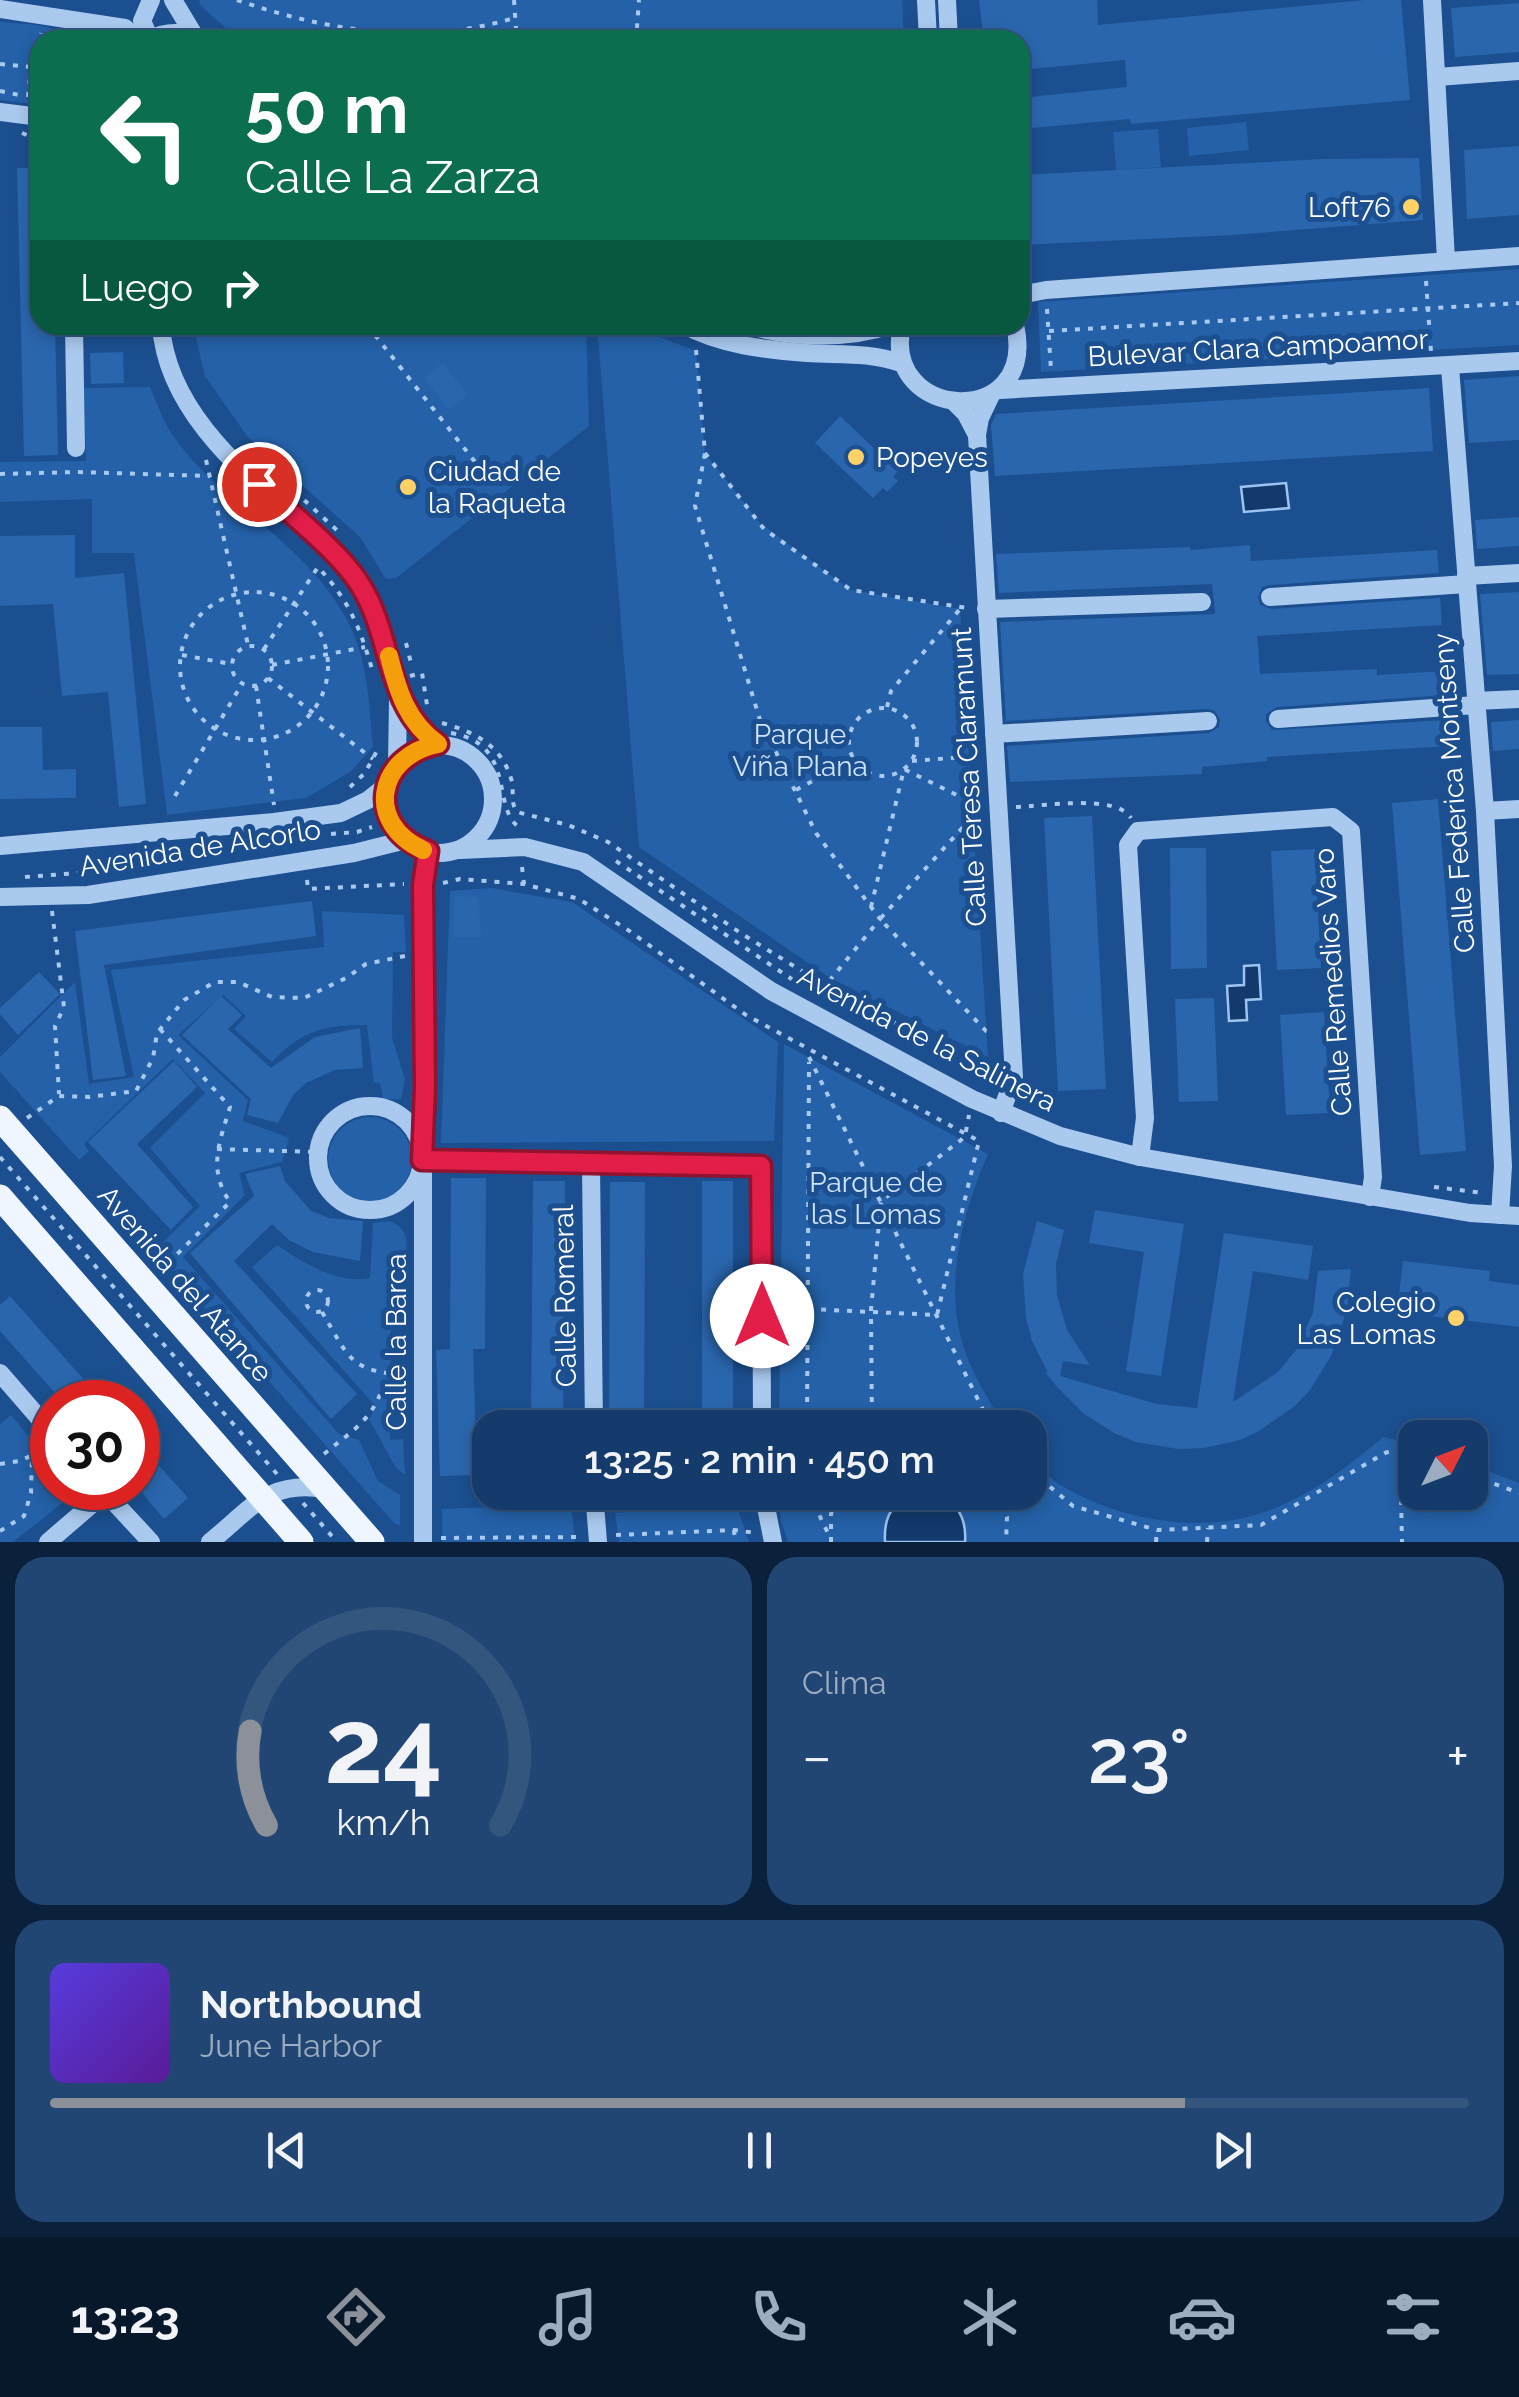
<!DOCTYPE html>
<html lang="es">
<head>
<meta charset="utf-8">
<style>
  body { margin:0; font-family:Raleway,sans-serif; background:#214673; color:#f1f3f6; height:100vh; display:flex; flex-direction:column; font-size:38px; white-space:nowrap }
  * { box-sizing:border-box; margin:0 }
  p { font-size:32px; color:#9dadc1 }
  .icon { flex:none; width:55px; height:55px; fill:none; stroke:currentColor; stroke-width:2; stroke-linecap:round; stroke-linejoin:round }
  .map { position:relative; height:1542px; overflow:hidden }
  .details { display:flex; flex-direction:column; gap:15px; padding:15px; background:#0b203b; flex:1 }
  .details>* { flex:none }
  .top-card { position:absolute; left:30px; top:30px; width:1000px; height:305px; border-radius:30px; box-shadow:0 5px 15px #0003,0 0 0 2px #33557e; background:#0b6e4f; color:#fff; overflow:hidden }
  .needle { width:65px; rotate:48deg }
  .buttons { position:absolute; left:1398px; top:1420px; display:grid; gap:20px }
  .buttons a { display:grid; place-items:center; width:90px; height:90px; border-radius:20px; background:#143b6b; box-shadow:0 5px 15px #0003,0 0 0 2px #33557e; font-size:50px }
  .speed { position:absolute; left:30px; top:1380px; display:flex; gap:20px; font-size:50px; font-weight:700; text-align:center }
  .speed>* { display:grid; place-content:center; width:130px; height:130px; border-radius:50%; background:#143b6b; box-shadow:0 5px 15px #0003,0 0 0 2px #33557e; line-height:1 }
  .speed .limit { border:15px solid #d22; background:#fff; color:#111 }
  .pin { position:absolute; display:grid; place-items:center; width:85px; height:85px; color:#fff; margin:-42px; border:5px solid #fff; border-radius:50%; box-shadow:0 2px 10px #0007 }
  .me { position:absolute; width:110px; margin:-55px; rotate:0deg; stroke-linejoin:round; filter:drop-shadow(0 0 8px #0008) }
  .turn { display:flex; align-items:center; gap:35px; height:210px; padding:0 50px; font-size:45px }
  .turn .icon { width:130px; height:130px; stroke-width:2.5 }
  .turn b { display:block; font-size:70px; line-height:85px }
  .then { display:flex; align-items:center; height:95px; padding:0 50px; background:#0003; gap:20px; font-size:38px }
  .big { font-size:75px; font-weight:600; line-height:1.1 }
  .details .card { flex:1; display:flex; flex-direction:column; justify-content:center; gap:15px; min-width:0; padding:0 35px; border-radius:30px; background:#214673 }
  .details .dial { align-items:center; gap:0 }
  .dial svg { height:260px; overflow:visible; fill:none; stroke:#33557e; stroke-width:7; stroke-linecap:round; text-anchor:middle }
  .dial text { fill:#f1f3f6; stroke:none }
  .song { display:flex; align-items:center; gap:30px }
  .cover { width:120px; height:120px; border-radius:15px; background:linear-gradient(135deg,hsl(250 70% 55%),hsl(270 70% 35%)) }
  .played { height:10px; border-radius:5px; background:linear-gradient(90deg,#8c9099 80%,#33557e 80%) }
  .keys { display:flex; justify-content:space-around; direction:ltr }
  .heat { display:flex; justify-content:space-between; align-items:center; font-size:55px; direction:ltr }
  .details .tiles { flex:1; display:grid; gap:15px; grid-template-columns:1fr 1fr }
  .card:last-child { grid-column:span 2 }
  .trip { position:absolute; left:472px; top:1410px; width:575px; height:100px; border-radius:30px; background:#143b6b; box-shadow:0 5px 15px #0003,0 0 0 2px #33557e; font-weight:600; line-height:100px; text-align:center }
  .menu { display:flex; height:160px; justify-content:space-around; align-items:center; background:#08182b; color:#9dadc1 }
  .menu .icon { width:70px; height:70px }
  .menu .selected { color:#8c9099 }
  .menu b { font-size:45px; color:#f1f3f6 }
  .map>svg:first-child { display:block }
  .green { fill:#2461a8 }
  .water { fill:#123a6d; stroke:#9cc4f0; stroke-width:2.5 }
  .building { fill:#2a66ad }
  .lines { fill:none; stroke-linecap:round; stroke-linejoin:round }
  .path { stroke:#a9c9ee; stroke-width:4; stroke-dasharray:5 8; stroke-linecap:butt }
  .minor { stroke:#a9c9ee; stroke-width:18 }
  .major { stroke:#f0f6ff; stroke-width:25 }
  .route-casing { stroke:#92132f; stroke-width:25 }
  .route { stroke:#e11d48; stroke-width:18 }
  .slow { stroke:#f59e0b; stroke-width:18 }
  .poi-dot { fill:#ffd166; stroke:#1b4f8f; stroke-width:4 }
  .labels { text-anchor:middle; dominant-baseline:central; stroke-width:10; stroke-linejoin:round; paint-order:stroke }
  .poi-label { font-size:28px; fill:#fff; stroke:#1b4f8f; text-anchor:end }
  .street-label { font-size:28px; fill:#fff; stroke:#1b4f8f }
  .park-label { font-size:28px; fill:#cfe3fa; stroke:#1b4f8f }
</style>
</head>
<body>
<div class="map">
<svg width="1519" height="1542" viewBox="0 0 1519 1542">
  <rect width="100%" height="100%" fill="#1b4f8f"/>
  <g class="green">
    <path d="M199,0H902L904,40H239L201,6Z"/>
    <path d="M0,22C24,24 57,24 76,40H40V105L0,100Z"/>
    <path d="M1246,122L1249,150L1189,156L1187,128Z"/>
    <path d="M1158,129L1161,167L1116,170L1113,132Z"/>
    <path d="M1519,269V345L1041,372L1038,302Z"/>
    <path d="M193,325H586L589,426L396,578L386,579L360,537L247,436L205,376Z"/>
    <path d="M597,325H628L696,351L705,453L760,523L851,590L960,609L988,1057L830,978L639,847Z"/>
    <path d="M150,387C157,404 163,421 173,436C222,505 306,543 347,620C368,658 369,704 373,747L350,772L306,798L167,815L134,553H92V499L0,502V462L86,461L84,388Z"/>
    <path d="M491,888L572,902L778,1042L774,1141L441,1143L450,891Z"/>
    <path d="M322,911L404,915L406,952H393L392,1037L405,1080L401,1099H383L380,1083L374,1082L367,1025C325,1025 302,1030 272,1062L234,1029L246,1016L223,995L178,1035L248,1100L243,1121L289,1138L282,1162L239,1173L245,1195L183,1257L339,1434L359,1440L378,1481L400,1495V1525L395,1524L154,1251L200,1206L150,1148L205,1093L173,1059L84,1144L89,1151L79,1160L0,1072V1057L75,982L89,1084L134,1077L111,970L324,947Z"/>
    <path d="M784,1044L988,1154C965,1207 947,1270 959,1329C966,1365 987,1397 1005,1427H779Z"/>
    <circle cx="370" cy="1159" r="42"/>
    <path d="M389,1221C411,1228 406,1246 407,1267L392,1269L390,1440L403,1439L405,1475L396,1468L369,1419L376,1407L252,1267L277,1245C302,1262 339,1285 370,1278L373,1223Z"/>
    <path d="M11,1415L52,1465V1488H71L75,1493L13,1542H0V1424Z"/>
    <path d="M1383,1437L1415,1444V1492H1470V1464L1519,1483V1542H788L781,1521L779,1493L1030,1492V1455C1038,1464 1047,1476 1057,1483C1111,1517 1189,1533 1251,1516C1301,1503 1344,1470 1383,1437Z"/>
    <path d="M571,1504L575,1542H442V1509Z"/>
    <path d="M736,1504L749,1542H619L615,1513Z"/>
  </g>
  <g class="water">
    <path d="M1286,483L1289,508L1244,512L1241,487Z"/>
    <path d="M1259,965L1261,999L1246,1000L1247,1020L1229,1021L1227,986L1244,985V966Z"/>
    <path d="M929,1492C955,1497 967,1517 965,1542H885C883,1512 898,1493 929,1492Z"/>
  </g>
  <g class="building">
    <path d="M979,0H1097L1098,25L1365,0H1401L1410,100L1131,124L1130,119L1020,129V98L1127,87L1125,60L1020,70V40H984Z"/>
    <path d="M1519,3V52L1455,57L1451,8Z"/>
    <path d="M1519,146V215L1467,219L1464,150Z"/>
    <path d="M1419,158L1423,220L1233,235L1020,245V175L1323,159Z"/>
    <path d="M17,168H40V325H55L58,455L24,456Z"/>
    <path d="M123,352L124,383L91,384L90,353Z"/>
    <path d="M443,363L468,395L449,410L424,378Z"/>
    <path d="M1519,376V440L1469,443L1464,380Z"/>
    <path d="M1429,388L1433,451L995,476L991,425L996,414Z"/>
    <path d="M840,416L898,471L893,477L898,481L887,492L883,488L873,498L815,443Z"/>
    <path d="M1519,517V546L1477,549L1475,520Z"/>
    <path d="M75,535V578L124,573L146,804L119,807L108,692L62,696L53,604L0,606V536Z"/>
    <path d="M1250,545L1251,561L1437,550L1439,573L1269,585L1262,587L1258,597L1260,605L1271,609L1440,598L1442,625L1257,636L1258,645L1260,674L1377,669V675L1445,671L1446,695L1277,707L1266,714V721L1272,730L1447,720L1449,746L1267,757V761L1202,767V774L1010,782L1007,746L1209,733L1219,727L1220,719L1214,710L1207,709L1006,721L1000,622L1215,614L1214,601L1212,584L999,593L996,554L1190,547V550Z"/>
    <path d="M1519,592V674L1487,675L1480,594Z"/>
    <path d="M1519,720V749L1493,751L1491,722Z"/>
    <path d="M0,727H42L43,770L76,769V798L0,799Z"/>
    <path d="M1438,799L1466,1151L1420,1155L1392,803Z"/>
    <path d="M1092,816L1106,1089L1058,1091L1044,818Z"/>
    <path d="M1170,848H1206L1207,968L1171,969Z"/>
    <path d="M1315,849L1321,968L1277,970L1271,851Z"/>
    <path d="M455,896L478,897L481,937H452Z"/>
    <path d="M312,901L316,936L104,965L126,1076L93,1080L75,931Z"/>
    <path d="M39,972L60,994L18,1035L0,1014V1008Z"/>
    <path d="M221,996L242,1015L228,1029L271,1068L315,1037L360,1028L363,1068L335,1070L306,1083L293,1095L278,1123L247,1115L251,1099L182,1035Z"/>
    <path d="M1214,998L1218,1101L1179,1102L1175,999Z"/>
    <path d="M1324,1012L1330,1113L1286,1115L1280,1015Z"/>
    <path d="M174,1061L197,1087L137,1144L193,1207L171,1230L88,1142Z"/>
    <path d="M280,1166L285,1181L311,1211L329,1218L363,1221L360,1261L313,1252L289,1240L272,1224L234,1261L357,1394L331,1419L190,1253L254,1196L245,1174Z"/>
    <path d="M451,1178H486L485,1349H473L477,1475L440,1476L436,1350L450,1349Z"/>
    <path d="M533,1181H565L563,1428H531Z"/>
    <rect x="702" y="1181" width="31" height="247"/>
    <path d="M610,1182H645L644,1428H609Z"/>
    <path d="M1095,1210L1184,1224L1161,1376L1126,1371L1144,1252L1089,1243Z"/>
    <path d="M1037,1221L1064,1230L1056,1264L1057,1295L1067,1330L1090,1365L1063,1361L1060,1376L1157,1404L1197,1408L1224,1233L1313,1246L1308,1280L1253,1271L1233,1402L1278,1372L1296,1350L1313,1313L1318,1271L1351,1269L1347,1310L1331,1356L1310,1390L1295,1406L1259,1431L1240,1440L1204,1448L1178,1449L1136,1442L1116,1434L1084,1414L1057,1387L1045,1372L1048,1373L1032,1341L1026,1318L1023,1274Z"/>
    <path d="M1403,1261L1490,1271L1489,1281L1519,1285V1327L1397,1312Z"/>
    <path d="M10,1296L93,1390L78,1402H63L0,1331V1305Z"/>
    <path d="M138,1442L188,1498L164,1519L138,1488Z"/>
  </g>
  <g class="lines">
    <g class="path">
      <path d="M237,0C326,31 422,46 514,18"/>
      <path d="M514,0L516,29L523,40"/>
      <path d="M336,40L341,28"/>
      <path d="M631,40L637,27L639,0"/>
      <path d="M0,64L30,67"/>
      <path d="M0,91L24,96"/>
      <path d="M28,97L31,67L41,33"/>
      <path d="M22,133L40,141"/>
      <path d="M1426,281L1431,351"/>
      <path d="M1047,309L1051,370"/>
      <path d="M367,325L487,477"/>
      <path d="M646,325L669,335"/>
      <path d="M1049,331L1519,303"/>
      <path d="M696,350L705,453L695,506L760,720L816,833L880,919L826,985"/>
      <path d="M705,453L764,529L851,590L967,608"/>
      <path d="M206,460L248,645"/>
      <path d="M266,465L340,533"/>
      <path d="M0,474L76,472L210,476"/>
      <circle cx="254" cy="666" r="74"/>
      <path d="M406,643L411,663"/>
      <circle cx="252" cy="666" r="20"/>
      <path d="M264,649L318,567C349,601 359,625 372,669"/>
      <path d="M182,655L231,664"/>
      <path d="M272,665L365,647"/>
      <path d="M410,676L422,673L427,705"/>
      <path d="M268,678L373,759"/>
      <path d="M256,686L274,805"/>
      <path d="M887,707L891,691L960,609"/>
      <circle cx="883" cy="742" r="34"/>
      <path d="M442,723C475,732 503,746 512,782C514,793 510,802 517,812L568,825L608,842L742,934L826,986L990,1074L996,1071"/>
      <path d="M451,733C519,744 489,812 522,829"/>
      <path d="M912,761L977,756"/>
      <path d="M350,787L365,773L379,747"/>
      <path d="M796,790L853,759"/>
      <path d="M175,796L242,684"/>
      <path d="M1016,807C1044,806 1117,794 1131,818"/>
      <path d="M982,811L973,816L880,919L986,1031L993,1033"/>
      <path d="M331,834L357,832L372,827"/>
      <path d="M616,861L799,984"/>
      <path d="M522,867L524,884"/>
      <path d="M25,877L92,872L222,846"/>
      <path d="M307,880L308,889L404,884"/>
      <path d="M443,883L460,879L524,884L579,899L628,930L746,1015L979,1141L937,1315L808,1309"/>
      <path d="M871,907L904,769L979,806"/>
      <path d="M52,911L64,1007L55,1026L59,1094"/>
      <path d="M160,1029L230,1107C220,1141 207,1169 230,1202L163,1268"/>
      <path d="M809,1057L992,1428"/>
      <path d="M27,1118L59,1096L89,1097L136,1091L153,1058L157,1033L184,1000L215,982H238L272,997L304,998L346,978L366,964L405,956"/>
      <path d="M217,1149L318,1152"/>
      <path d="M0,1157L277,1474"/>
      <path d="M1434,1187L1484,1193"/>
      <circle cx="317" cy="1301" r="11"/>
      <path d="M322,1312C350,1359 349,1371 407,1375"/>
      <path d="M807,1428L809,1062"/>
      <path d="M872,1428L871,1310L881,1201L961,1140L965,1136L969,1115"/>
      <path d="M1400,1448L1402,1542"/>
      <path d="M324,1454C357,1427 377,1417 386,1374"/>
      <path d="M0,1464L19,1461L47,1449"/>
      <path d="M1030,1470L1073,1506L1157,1530L1261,1525L1385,1453L1400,1448L1415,1454"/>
      <path d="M1470,1475L1519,1493"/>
      <path d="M808,1492L828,1533"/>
      <path d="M998,1492L1007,1517L1006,1542"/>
      <path d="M303,1503L337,1542"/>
      <path d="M734,1530L735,1542"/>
      <path d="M0,1531L24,1516L31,1493L32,1454"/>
      <path d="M616,1535L734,1530L756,1533"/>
      <path d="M441,1538L581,1537"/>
      <path d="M831,1542V1514L839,1492"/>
      <path d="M1156,1542L1157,1530"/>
      <path d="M1207,1542L1208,1528"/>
    </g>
    <g class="minor">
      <path d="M173,0L194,35"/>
      <path d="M926,0L928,40"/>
      <path d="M947,0L949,40"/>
      <path d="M1432,0L1446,260"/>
      <path d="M0,9L125,28L139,40"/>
      <path d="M150,39L142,21L151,0"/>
      <path d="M148,40C167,30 185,31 205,40"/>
      <path d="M1437,77L1519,71"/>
      <path d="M0,112L40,117"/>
      <path d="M1020,295L1046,290L1519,256"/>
      <path d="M74,325L76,448"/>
      <path d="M161,325C168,433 287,502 354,575C399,625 378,702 438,744"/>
      <path d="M684,325C720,345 766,350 807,353C840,355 869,352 901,363"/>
      <path d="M747,325C791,338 847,340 891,325"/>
      <path d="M902,325C880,422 1039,431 1015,325"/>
      <path d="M1450,367L1485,811L1503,1166L1500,1215"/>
      <path d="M1000,390L1519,361"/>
      <path d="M954,402L966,414L977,435L980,418L991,395"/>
      <path d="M977,435L1014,1077L1001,1113"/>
      <path d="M1466,576L1519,573"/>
      <path d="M1270,597L1467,584"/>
      <path d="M986,609L1202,602"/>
      <path d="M1475,701L1519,699"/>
      <path d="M1278,719L1476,705"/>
      <path d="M994,734L1208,721"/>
      <circle cx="439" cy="799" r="54"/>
      <path d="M397,765L398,700"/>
      <path d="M1485,811L1519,809"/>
      <path d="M0,846L274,822L341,813L368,800L387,785"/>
      <path d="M460,850L525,847L583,862L771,991L972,1099L1060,1136L1140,1157L1228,1172L1470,1213L1519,1216"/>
      <path d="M0,897L88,895L354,853L406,840"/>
      <circle cx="370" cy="1158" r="52"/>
      <path d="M1140,1157L1145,1118L1128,845L1138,831L1333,817L1351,831L1373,1177L1370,1197"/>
      <path d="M422,1159L761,1166L762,1428"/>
      <path d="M591,1165L594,1428"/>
      <path d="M0,1373L52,1433"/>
      <path d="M101,1488L151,1542"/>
      <path d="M594,1492L598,1542"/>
      <path d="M763,1492L773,1542"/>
      <path d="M48,1542L105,1493"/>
      <path d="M210,1542C251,1509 269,1479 325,1489"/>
      <path d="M423,1542V885L428,851"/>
    </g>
    <g class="major">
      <path d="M0,1118L372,1542"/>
      <path d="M0,1197L301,1542"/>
    </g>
  </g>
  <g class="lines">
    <g class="route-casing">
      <path id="route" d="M259,484C289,513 343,554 362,588C393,639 386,707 438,744C374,757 365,828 428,851L423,885L425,1087L422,1160L761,1166L762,1316"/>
    </g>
    <use href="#route" class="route"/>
    <path class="slow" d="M389,656C398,692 407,722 438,744C377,756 364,823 423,850"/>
  </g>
  <g class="poi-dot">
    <circle cx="1411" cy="207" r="10"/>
    <circle cx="856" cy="457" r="10"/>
    <circle cx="408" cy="487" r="10"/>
    <circle cx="1456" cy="1318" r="10"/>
  </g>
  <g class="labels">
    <g class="poi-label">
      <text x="1391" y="207">Loft76</text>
      <text x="876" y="457" text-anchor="start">Popeyes</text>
      <text x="428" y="471" text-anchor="start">Ciudad de<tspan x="428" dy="32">la Raqueta</tspan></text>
      <text x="1436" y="1302">Colegio<tspan x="1436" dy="32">Las Lomas</tspan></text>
    </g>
    <g class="street-label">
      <text transform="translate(1258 348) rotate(-3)">Bulevar Clara Campoamor</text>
      <text transform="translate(969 777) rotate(-93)">Calle Teresa Claramunt</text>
      <text transform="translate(1454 793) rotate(-94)">Calle Federica Montseny</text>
      <text transform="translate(200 848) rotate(-9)">Avenida de Alcorlo</text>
      <text transform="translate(1333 982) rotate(-94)">Calle Remedios Varo</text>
      <text transform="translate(927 1039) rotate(27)">Avenida de la Salinera</text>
      <text transform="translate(185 1284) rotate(49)">Avenida del Atance</text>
      <text transform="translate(565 1296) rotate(-91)">Calle Romeral</text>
      <text transform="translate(396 1342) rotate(-90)">Calle la Barca</text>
    </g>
    <g class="park-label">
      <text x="800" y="734">Parque<tspan x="800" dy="32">Viña Plana</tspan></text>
      <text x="876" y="1182">Parque de<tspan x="876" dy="32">las Lomas</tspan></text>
    </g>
  </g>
</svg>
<div class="buttons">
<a><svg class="needle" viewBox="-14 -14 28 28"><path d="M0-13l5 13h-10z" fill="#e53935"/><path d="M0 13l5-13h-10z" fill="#9dadc1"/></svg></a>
</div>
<div class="speed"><div class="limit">30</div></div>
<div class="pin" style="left:259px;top:484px;background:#d93025"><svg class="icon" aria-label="arrive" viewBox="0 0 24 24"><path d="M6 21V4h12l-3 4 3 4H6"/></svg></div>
<svg class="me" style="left:762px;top:1316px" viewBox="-20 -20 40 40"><circle r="19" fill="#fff"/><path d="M0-13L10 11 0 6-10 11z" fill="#e11d48"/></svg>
<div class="trip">13:25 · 2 min · 450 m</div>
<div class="top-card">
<div class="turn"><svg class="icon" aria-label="left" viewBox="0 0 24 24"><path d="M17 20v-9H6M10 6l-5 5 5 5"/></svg><div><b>50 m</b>Calle La Zarza</div></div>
<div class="then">Luego<svg class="icon" aria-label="right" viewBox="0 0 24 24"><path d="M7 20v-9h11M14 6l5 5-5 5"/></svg></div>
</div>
</div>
<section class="details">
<div class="tiles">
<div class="card dial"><svg viewBox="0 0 100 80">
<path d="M14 69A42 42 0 1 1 86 69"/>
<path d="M14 69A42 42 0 0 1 9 40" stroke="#8c9099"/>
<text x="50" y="56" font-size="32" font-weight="700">24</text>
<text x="50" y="72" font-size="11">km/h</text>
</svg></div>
<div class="card"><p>Clima</p>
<div class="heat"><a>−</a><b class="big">23°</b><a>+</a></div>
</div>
<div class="card">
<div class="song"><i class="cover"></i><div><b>Northbound</b><p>June Harbor</p></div></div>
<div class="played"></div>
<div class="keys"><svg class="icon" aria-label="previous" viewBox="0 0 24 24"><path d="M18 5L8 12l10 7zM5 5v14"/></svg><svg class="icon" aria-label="pause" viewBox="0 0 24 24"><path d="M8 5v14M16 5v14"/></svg><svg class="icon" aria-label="next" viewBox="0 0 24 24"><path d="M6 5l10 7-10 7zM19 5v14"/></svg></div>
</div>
</div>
</section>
<nav class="menu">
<b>13:23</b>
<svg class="icon selected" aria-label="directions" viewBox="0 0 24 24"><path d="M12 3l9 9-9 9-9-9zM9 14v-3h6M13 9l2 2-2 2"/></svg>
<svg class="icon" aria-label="music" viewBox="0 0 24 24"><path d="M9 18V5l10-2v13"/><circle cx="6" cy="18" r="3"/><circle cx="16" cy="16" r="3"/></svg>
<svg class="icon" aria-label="phone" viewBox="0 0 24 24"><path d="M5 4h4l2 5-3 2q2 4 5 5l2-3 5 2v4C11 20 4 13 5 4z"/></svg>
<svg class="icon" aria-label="climate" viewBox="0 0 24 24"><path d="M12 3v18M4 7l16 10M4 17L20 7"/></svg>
<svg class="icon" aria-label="car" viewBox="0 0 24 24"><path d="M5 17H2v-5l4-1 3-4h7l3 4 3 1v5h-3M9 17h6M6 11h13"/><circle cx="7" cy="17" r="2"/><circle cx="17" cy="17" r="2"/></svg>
<svg class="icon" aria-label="filters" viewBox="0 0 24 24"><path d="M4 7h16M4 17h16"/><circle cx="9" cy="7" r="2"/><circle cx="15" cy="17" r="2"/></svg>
</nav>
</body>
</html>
